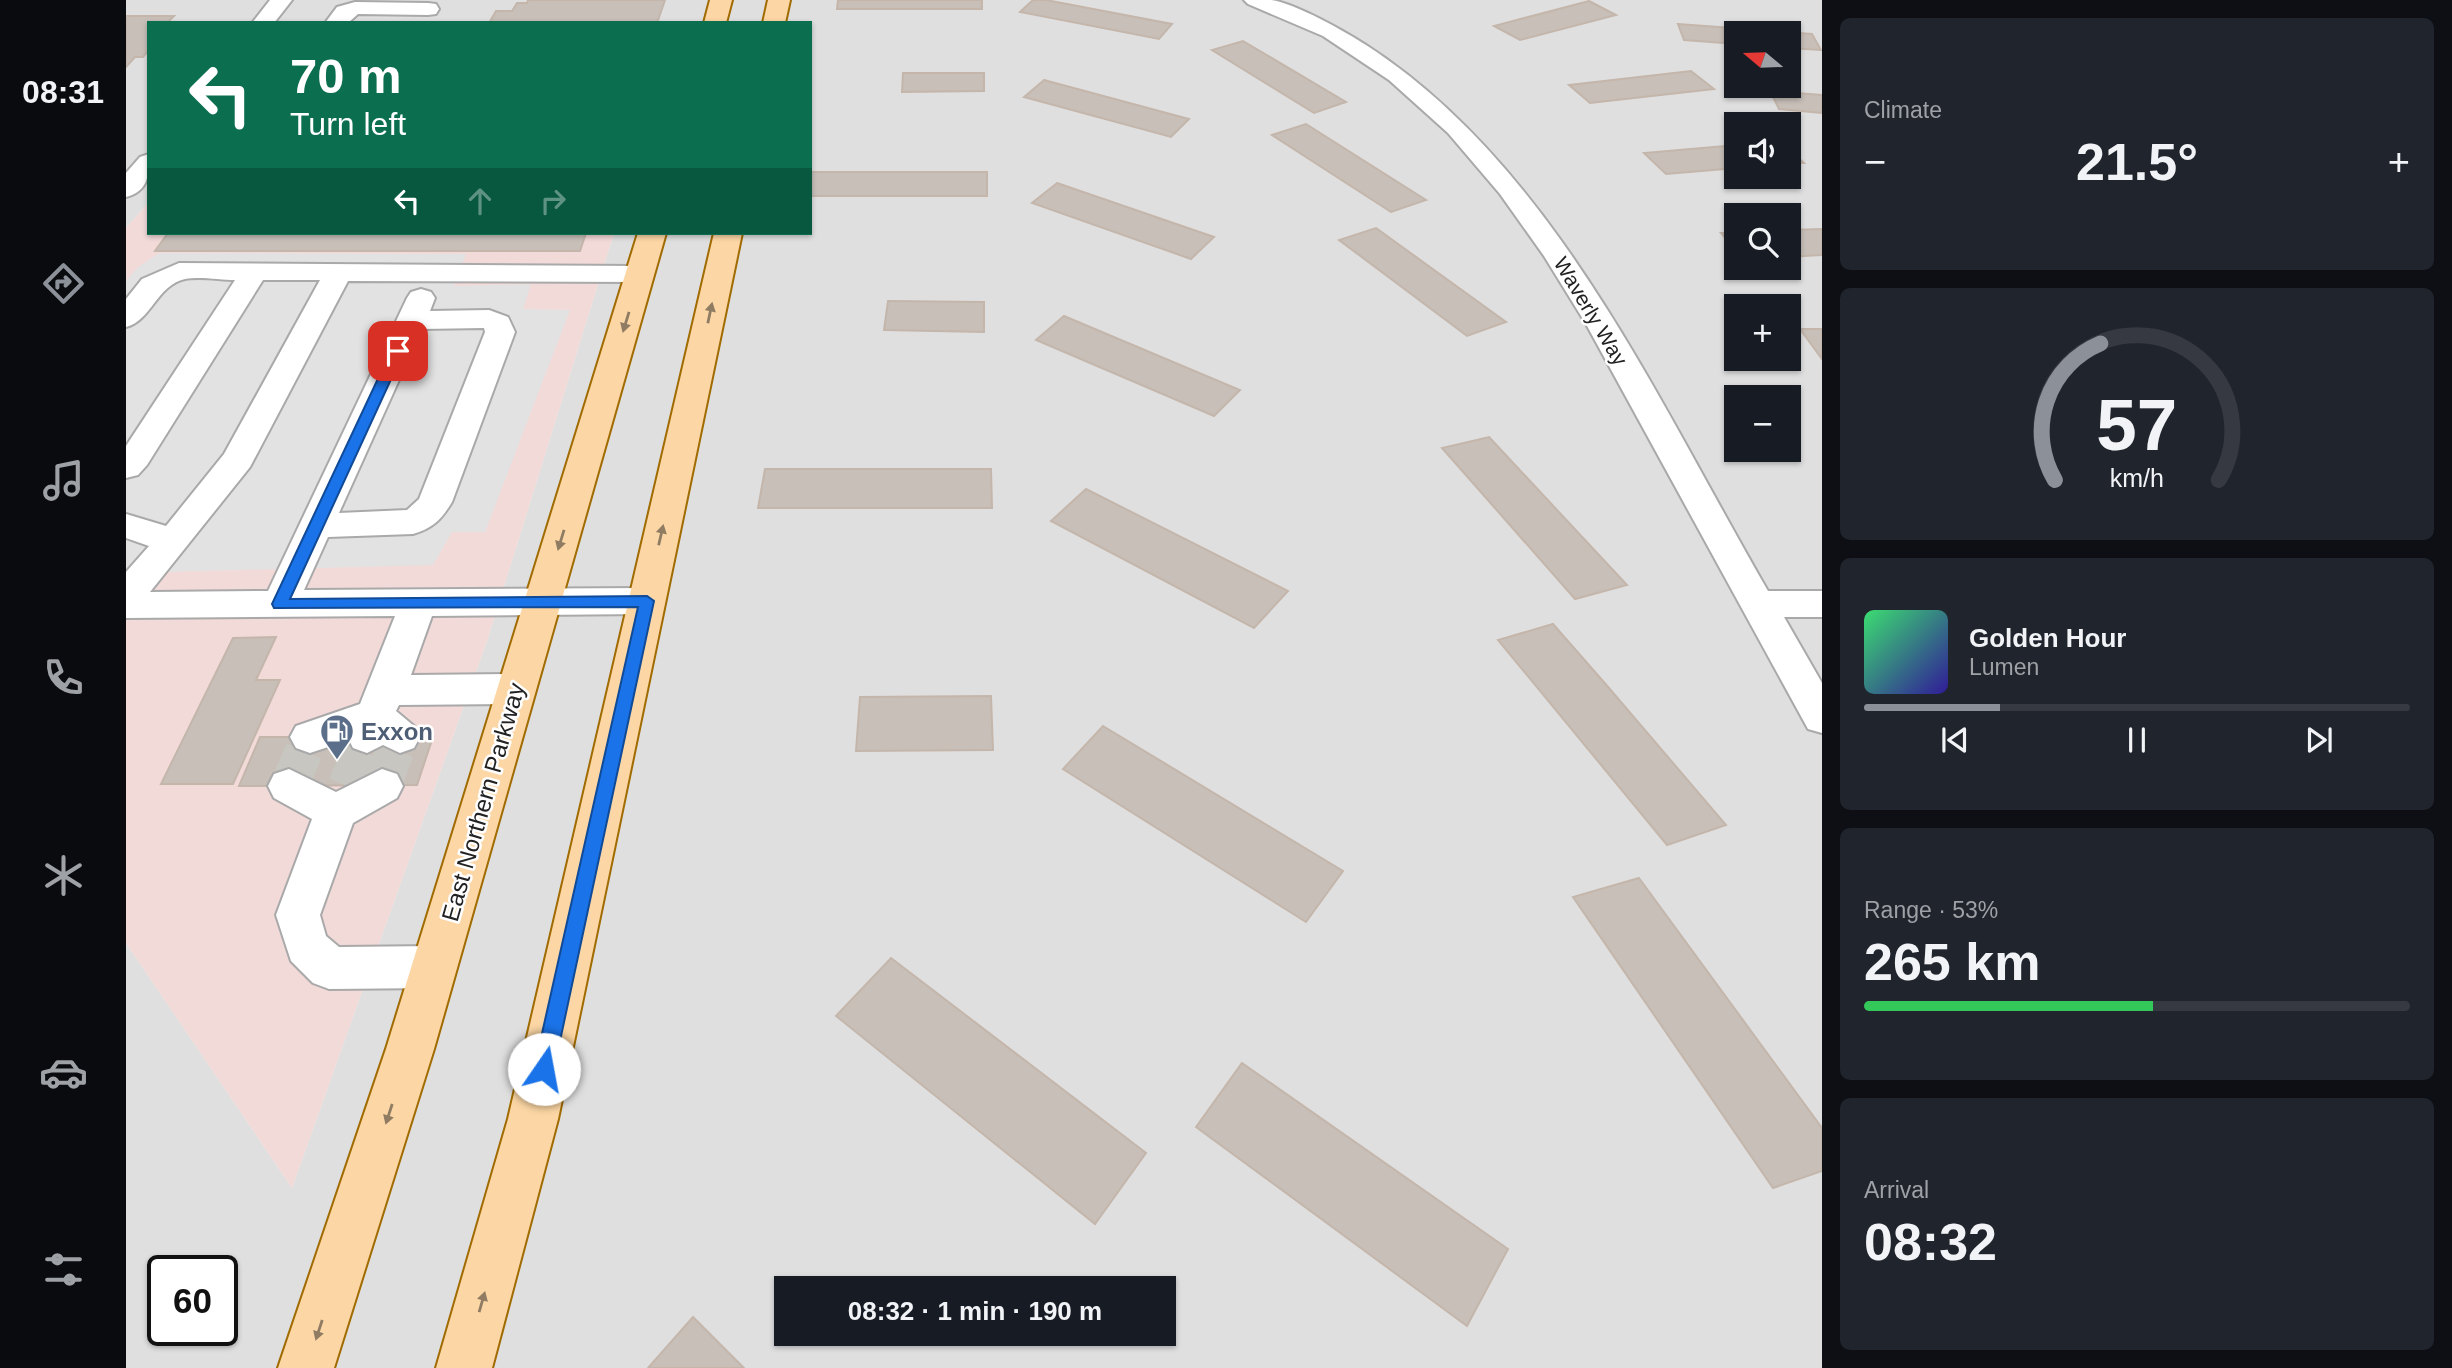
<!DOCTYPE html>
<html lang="en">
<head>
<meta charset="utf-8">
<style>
  body { margin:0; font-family:Helvetica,sans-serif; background:#20242c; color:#f1f3f6; height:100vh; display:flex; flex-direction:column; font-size:26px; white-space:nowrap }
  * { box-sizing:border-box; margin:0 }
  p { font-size:23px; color:#9ea1a6 }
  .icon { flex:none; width:38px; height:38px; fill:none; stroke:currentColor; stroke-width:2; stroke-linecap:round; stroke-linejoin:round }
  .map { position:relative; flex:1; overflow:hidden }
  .panel { display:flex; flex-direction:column; gap:18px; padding:18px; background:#0d0f14; width:630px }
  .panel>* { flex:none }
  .top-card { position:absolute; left:21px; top:21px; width:665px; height:214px; border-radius:0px; box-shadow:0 2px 5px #0004; background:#0b6e4f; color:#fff; overflow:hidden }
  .needle { width:46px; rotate:289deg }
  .fabs { position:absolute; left:1598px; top:21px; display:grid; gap:14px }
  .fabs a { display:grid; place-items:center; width:77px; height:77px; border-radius:0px; background:#171b24; box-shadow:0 2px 5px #0004; font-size:35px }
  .speed { position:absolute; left:21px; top:1255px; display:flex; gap:14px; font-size:35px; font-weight:700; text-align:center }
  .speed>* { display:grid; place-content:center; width:91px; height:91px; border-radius:50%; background:#171b24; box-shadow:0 2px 5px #0004; line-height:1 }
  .speed .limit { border:4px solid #111; border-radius:10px; background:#fff; color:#111 }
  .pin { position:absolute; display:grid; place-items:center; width:60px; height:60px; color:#fff; margin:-30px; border-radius:14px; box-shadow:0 4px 10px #0006 }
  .me { position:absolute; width:77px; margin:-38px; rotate:12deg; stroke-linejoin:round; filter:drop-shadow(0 0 5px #0008) }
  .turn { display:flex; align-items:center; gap:24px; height:147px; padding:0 28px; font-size:32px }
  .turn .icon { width:91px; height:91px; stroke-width:2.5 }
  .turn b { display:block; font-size:49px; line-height:60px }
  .lanes { display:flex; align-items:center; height:66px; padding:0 28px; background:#0003; justify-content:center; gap:35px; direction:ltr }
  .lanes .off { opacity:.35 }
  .big { font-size:52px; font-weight:700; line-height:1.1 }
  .panel .card { flex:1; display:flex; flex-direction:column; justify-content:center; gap:10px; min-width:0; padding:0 24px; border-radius:10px; background:#20242c }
  .panel .dial { align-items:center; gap:0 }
  .dial svg { height:182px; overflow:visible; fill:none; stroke:#363941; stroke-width:7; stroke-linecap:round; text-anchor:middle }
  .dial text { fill:#f1f3f6; stroke:none }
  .song { display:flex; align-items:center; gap:21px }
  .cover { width:84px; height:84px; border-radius:10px; background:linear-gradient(135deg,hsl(140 70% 55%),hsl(250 70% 35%)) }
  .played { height:7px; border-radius:4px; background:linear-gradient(90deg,#8c9099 25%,#363941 25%) }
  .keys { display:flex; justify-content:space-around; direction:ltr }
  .heat { display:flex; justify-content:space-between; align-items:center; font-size:38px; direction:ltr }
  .charge { height:10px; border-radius:5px; background:linear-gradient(90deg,#34c759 53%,#363941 0) }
  .trip { position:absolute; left:648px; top:1276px; width:402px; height:70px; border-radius:0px; background:#171b24; box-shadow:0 2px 5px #0004; font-weight:700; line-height:70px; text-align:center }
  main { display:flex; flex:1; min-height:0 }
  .dock { display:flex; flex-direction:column; width:126px; justify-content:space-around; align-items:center; background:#090b0e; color:#9ea1a6 }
  .dock .icon { width:49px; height:49px }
  .dock .selected { color:#8c9099 }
  .dock b { font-size:32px; color:#f1f3f6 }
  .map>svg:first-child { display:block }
  .residential { fill:#e0dfdf; fill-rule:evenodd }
  .commercial { fill:#f2dad9 }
  .parking { fill:#e2e2e2 }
  .building { fill:#c7bfb8; stroke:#c4b6ab; stroke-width:2 }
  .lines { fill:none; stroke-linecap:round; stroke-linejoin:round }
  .minor-tunnel { stroke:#c8c6c1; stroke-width:38; stroke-dasharray:38 19; stroke-linecap:butt }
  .minor-casing { stroke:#a9a9a9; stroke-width:4 }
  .major-casing { stroke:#a06b00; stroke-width:4 }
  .minor { fill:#fff; fill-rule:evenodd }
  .major { fill:#fcd6a4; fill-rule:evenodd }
  .oneway { fill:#8f7c63 }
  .route { fill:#1a73e8; stroke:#114b97; stroke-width:2 }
  .labels { text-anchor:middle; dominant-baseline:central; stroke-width:5; stroke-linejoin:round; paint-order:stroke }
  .far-street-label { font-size:21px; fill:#222; stroke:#fff }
  .service-label { font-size:24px; font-weight:bold; fill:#4e5e75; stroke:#fff; text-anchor:start }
  .street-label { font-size:24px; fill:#222; stroke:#fff }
</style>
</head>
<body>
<main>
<nav class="dock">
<b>08:31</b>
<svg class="icon selected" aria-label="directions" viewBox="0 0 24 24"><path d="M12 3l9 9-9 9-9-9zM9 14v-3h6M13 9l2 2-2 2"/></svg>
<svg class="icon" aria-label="music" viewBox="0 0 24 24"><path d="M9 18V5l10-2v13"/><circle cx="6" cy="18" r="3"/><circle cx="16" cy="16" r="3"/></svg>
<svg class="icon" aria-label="phone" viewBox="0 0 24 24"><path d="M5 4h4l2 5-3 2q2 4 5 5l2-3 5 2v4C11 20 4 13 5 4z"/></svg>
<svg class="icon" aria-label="climate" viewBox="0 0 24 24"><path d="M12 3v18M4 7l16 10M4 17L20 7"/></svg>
<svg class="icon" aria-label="car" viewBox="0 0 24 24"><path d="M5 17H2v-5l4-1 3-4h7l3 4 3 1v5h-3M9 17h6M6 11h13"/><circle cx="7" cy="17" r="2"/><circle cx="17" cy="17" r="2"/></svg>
<svg class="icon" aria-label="filters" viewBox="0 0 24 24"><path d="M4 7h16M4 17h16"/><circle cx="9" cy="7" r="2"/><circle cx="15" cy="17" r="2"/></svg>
</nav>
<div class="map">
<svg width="1696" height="1368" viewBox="0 0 1696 1368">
  <rect width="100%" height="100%" fill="#f2efe9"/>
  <path class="residential" d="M0,0H1696V1368H0V943L166,1188L361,641L488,233H684V23H23V202L0,228ZM1610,33H1662V86H1610ZM1610,124H1662V177H1610ZM1610,215H1662V268H1610ZM1610,306H1662V359H1610ZM1610,397H1662V450H1610ZM37,1270H96V1330H37ZM660,1288H1038V1334H660Z"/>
  <path class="commercial" d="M23,202V233H488L361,641L166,1188L0,943V228Z"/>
  <path class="parking" d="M33,253L340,254L328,286L405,284L397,309L444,310L359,532H326L307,565L0,573V281L11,268Z"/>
  <g class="building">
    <path d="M402,0H539L531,23H363L370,11H386L391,3H401Z"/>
    <path d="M712,0H856V9H711Z"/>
    <path d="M907,0H920L1046,24L1033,39L894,12Z"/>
    <path d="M1463,1L1490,15L1394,40L1368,26Z"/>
    <path d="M0,16H48L41,23H23V50L17,57H9L0,67Z"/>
    <path d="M1552,24L1686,34L1695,50L1662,48V33H1610V44L1558,40Z"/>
    <path d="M1117,41L1220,102L1188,113L1086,50Z"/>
    <path d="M1565,71L1588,89L1464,103L1443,85Z"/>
    <path d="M777,73H858V91L776,92Z"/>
    <path d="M918,80L1063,119L1045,137L898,97Z"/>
    <path d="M1644,91L1696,95V113L1653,109Z"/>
    <path d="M1180,124L1300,200L1265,212L1146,135Z"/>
    <path d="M1610,145V168L1540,174L1518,153Z"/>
    <path d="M1662,149L1678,163L1662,164Z"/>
    <path d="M685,172H861V196H684Z"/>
    <path d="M931,183L1088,237L1065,259L906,203Z"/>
    <path d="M1250,228L1380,322L1341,336L1213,240Z"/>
    <path d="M1696,229V255L1662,257V230Z"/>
    <path d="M42,233H460L454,251H29Z"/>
    <path d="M1595,233H1610V251Z"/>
    <path d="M762,301L858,302V332L758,330Z"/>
    <path d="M938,316L1114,390L1088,416L910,340Z"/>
    <path d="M1674,329H1696V359Z"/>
    <path d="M1363,437L1487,570L1501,585L1449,599L1316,448Z"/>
    <path d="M639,469H865L866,508H632Z"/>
    <path d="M960,489L1162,591L1128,628L925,521Z"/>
    <path d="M1427,624L1483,688L1600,825L1541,845L1372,640Z"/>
    <path d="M150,637L130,680H154L107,784H35L107,638Z"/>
    <path d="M865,696L867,750L730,751L734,697Z"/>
    <path d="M977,726L1217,871L1180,922L937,769Z"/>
    <path d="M134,737H307L291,785L113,786Z"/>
    <path d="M1513,878L1696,1128V1171L1647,1188L1447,897Z"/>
    <path d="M765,958L1020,1153L969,1224L710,1016Z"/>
    <path d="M1116,1063L1382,1249L1341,1326L1070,1127Z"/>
    <path d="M567,1317L618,1368H522Z"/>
  </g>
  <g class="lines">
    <g class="minor-tunnel">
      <path d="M163,786L184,737"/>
      <path d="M221,786L241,737"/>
      <path d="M256,786L274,737"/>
    </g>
    <g class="minor-casing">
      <g id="minor">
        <path d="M144,0H166L148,23H126Z"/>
        <path d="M1118,0C1127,0 1136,0 1145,0C1169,3 1220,32 1240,45C1429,167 1532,402 1642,591H1696V617H1658L1696,683V733L1682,729L1460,324L1418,256L1374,194L1322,133L1263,80L1197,36L1122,4Z"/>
        <path d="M229,2L302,3L310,4L313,9L310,14L302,15L232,14L222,23H199L211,7Z"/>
        <path d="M23,154C23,174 23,191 0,197V173L14,157Z"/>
        <path d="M53,263L514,266L524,268L528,274L524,280L514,282L222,281L124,467L24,592L142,591L281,298L285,292L295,289L305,292L309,298L304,311L363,310L382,317L389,332L326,502C315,520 307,528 287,534L202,537L178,590L521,588L534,592L539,601L534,610L521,614L306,616L285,675L391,674L405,679L410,689L405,699L391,704L273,705L270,711L288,726L294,737L288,748L274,753L257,745L241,753L227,748L223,740L184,753L170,748L164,737L170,726L234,704L269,616L0,618V572L23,546L0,538V514L40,526L98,454L194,280H137L21,465L12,475L0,478V446L109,280C94,280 74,276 59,279C31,285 25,321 0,327V299L16,279ZM358,328L359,332L293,499L281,510L213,513L296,329Z"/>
        <path d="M163,769L210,792L256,769L271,774L277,786L271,798L227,823L194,915L200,936L213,947L308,946L324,952L331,967L324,982L308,988L203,989L187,983L165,961L150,915L186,819L148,798L142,786L148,774Z"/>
      </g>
    </g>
    <g class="major-casing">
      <g id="major">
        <path d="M584,0H606L600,23H578Z"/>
        <path d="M642,0H664L659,23H637Z"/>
        <path d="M512,233H540L308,1049L208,1368H152L260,1049Z"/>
        <path d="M588,233H616L432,1119L366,1368H310L382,1119Z"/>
      </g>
    </g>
    <use href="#minor" class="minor"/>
    <use href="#major" class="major"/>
  </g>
  <defs><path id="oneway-solid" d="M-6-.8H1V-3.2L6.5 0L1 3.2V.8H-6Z" transform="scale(1.75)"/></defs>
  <g class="oneway">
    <use href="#oneway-solid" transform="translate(584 313) rotate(-78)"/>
    <use href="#oneway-solid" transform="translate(500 322) rotate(107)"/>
    <use href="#oneway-solid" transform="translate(535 535) rotate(-77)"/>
    <use href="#oneway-solid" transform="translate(435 540) rotate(107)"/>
    <use href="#oneway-solid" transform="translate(263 1114) rotate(108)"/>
    <use href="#oneway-solid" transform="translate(356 1302) rotate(-74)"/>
    <use href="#oneway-solid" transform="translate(193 1330) rotate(108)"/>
  </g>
  <path class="route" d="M272,347L278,351L164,599L521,596L528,601L428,1069L425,1076L418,1079L411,1076L408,1069L512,607L148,608L146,604L265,351Z"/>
  <defs>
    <g id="fuel-pin" transform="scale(1.75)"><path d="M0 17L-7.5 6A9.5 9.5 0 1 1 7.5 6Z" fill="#5c6f8a" stroke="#fff"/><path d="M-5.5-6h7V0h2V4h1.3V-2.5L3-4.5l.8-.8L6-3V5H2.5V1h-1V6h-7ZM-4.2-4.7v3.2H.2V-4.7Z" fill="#fff"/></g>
  </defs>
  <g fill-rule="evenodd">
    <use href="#fuel-pin" x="211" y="731"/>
  </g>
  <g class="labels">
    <g class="far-street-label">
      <text transform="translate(1465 311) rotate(59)">Waverly Way</text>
    </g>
    <g class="service-label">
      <text x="235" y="731">Exxon</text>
    </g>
    <g class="street-label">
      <text transform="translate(357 802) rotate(-74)">East Northern Parkway</text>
    </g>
  </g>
</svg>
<div class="fabs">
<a><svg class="needle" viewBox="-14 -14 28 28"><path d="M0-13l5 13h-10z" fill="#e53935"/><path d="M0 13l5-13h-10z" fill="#9ea1a6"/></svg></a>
<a><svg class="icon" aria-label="sound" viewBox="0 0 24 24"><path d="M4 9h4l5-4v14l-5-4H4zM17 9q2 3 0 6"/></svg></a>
<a><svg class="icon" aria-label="search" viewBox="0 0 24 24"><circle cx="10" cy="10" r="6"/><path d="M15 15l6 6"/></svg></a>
<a>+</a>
<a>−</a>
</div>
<div class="speed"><div class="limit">60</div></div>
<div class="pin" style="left:272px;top:351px;background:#d93025"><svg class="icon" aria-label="arrive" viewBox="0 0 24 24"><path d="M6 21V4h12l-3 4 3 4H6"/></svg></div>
<svg class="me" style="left:418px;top:1069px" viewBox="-20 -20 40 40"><circle r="19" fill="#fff"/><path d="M0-13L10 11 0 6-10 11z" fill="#1a73e8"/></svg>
<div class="trip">08:32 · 1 min · 190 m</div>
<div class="top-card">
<div class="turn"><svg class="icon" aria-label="left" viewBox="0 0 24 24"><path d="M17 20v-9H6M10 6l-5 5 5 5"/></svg><div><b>70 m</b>Turn left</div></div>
<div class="lanes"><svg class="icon" aria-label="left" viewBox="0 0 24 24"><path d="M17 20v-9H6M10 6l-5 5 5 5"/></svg><svg class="icon off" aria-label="ahead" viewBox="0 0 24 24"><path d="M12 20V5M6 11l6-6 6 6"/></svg><svg class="icon off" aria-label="right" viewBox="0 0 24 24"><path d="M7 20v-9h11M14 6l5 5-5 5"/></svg></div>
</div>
</div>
<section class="panel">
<div class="card"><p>Climate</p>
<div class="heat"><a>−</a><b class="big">21.5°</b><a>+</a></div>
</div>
<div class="card dial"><svg viewBox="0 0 100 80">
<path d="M14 69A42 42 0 1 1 86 69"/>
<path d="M14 69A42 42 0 0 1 34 9" stroke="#8c9099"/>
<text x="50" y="56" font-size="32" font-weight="700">57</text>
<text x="50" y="72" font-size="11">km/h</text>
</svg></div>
<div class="card">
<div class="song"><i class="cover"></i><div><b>Golden Hour</b><p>Lumen</p></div></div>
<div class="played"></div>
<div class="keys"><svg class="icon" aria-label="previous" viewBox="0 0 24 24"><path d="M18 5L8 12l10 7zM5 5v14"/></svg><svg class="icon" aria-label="pause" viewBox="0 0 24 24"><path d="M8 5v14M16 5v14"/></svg><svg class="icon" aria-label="next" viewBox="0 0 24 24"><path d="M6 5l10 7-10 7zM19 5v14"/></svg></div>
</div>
<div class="card"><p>Range · 53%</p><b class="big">265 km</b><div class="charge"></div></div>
<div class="card"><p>Arrival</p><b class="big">08:32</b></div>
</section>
</main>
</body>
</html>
